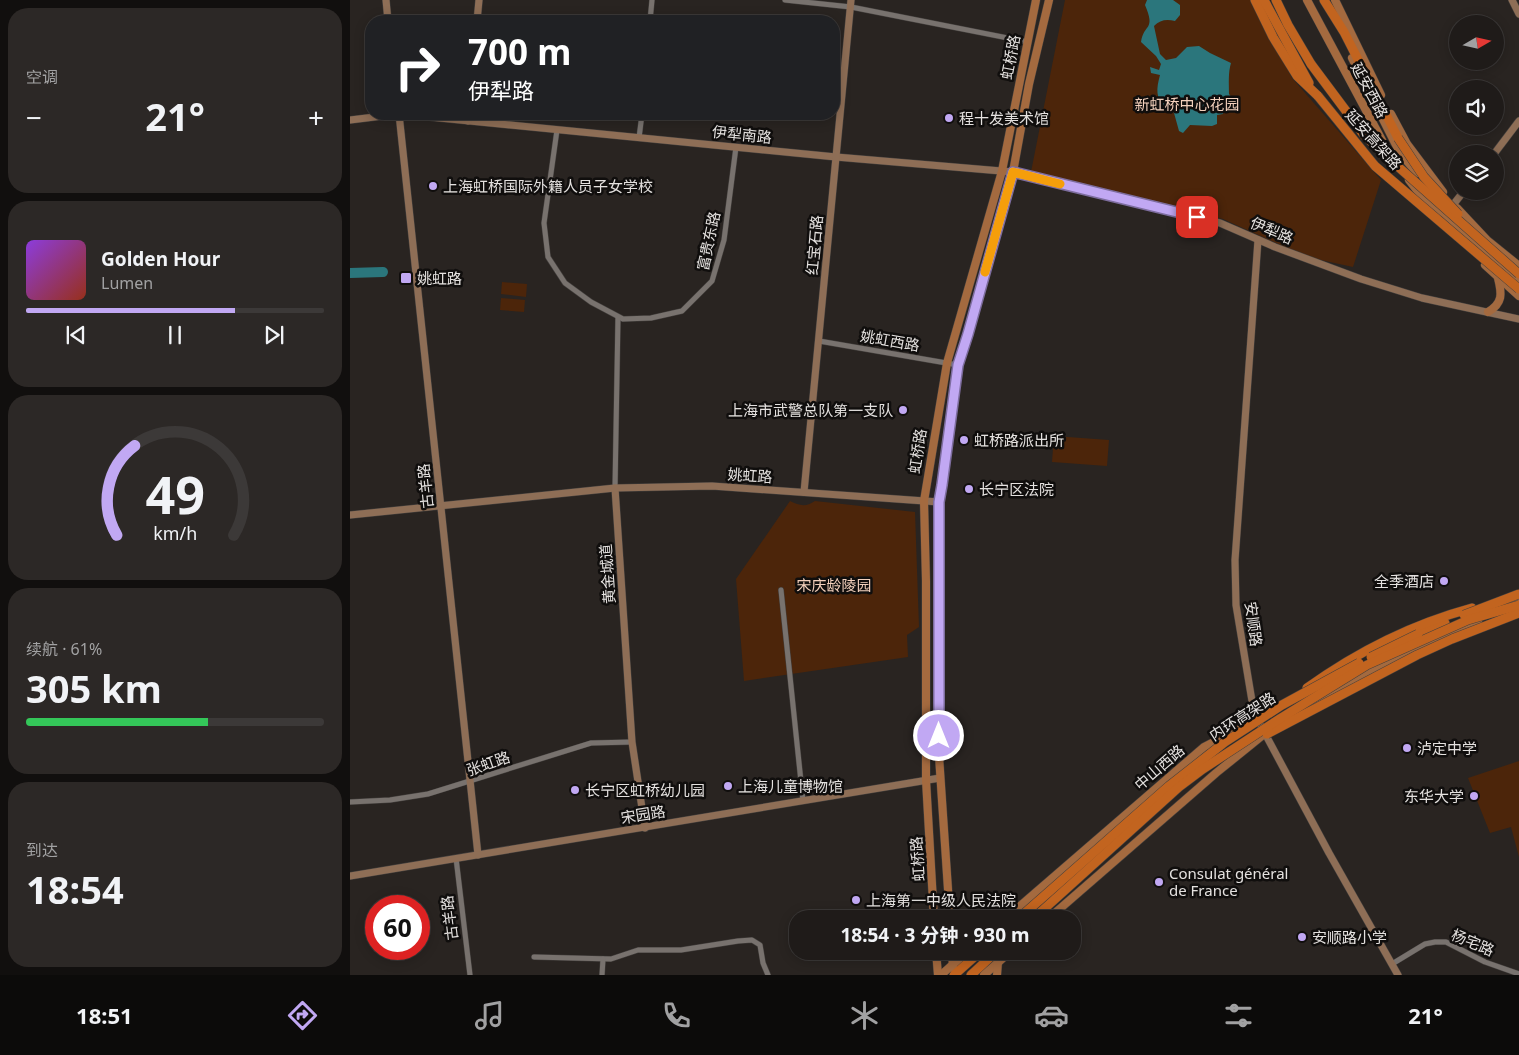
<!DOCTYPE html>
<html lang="zh">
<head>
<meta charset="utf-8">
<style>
  body { margin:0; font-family:"Noto Sans","Noto Sans SC",sans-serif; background:#2c2826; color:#f1f3f6; height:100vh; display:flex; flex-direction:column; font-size:19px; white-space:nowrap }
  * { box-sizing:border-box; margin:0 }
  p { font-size:16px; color:#a1a1a2 }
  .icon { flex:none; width:28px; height:28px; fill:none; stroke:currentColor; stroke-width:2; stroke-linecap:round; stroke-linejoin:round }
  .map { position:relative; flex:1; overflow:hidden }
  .drawer { display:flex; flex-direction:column; gap:8px; padding:8px; background:#110f0e; width:350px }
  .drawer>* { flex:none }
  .guide { position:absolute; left:15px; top:15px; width:475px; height:105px; border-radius:20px; box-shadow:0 2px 12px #0003,0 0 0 1px #3c3938; background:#202124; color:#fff; overflow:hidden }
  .needle { width:32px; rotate:81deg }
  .fabs { position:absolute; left:1099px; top:15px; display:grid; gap:10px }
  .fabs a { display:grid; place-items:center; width:55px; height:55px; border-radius:50%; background:#1f1b19; box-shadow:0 2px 12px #0003,0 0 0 1px #3c3938; font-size:25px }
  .speed { position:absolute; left:15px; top:895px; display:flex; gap:10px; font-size:25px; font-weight:700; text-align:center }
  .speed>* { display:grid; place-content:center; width:65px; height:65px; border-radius:50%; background:#1f1b19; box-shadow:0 2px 12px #0003,0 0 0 1px #3c3938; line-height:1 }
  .speed .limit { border:8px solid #d22; background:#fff; color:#111 }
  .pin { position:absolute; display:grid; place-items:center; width:42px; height:42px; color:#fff; margin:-21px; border-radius:10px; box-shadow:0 2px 8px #0006 }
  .me { position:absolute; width:55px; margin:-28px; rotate:0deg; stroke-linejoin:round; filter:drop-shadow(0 0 4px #0008) }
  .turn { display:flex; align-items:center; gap:18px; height:105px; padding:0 20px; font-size:22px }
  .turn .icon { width:65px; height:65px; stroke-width:2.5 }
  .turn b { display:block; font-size:35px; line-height:42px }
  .big { font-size:38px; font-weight:700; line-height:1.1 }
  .drawer .tile { flex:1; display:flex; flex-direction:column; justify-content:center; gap:8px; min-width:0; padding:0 18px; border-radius:20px; background:#2c2826 }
  .drawer .dial { align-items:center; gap:0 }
  .dial svg { height:130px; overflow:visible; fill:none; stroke:#3c3938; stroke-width:7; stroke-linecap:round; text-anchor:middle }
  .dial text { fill:#f1f3f6; stroke:none }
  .song { display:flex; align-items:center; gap:15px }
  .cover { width:60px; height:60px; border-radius:8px; background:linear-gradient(135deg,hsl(270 70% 55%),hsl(10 70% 35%)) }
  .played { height:5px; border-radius:2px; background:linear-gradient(90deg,#c1a8f3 70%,#3c3938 70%) }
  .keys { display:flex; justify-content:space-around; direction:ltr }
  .heat { display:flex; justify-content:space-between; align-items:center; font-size:28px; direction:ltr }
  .charge { height:8px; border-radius:4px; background:linear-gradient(90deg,#34c759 61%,#3c3938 0) }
  .trip { position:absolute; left:439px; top:910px; width:292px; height:50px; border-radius:20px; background:#1f1b19; box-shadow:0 2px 12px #0003,0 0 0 1px #3c3938; font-weight:700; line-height:50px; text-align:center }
  .menu { display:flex; height:80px; justify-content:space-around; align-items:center; background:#0c0b0a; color:#a1a1a2 }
  .menu .icon { width:35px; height:35px }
  .menu .on { color:#c1a8f3 }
  .menu b { font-size:22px; color:#f1f3f6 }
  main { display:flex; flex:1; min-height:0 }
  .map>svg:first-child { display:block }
  .green { fill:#4c250a }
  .water { fill:#2b767c }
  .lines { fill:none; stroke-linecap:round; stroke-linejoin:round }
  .river { stroke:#2b767c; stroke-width:10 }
  .street-casing { stroke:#44403e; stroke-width:6 }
  .secondary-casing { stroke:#44403e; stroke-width:8 }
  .primary-casing { stroke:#44403e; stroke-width:9 }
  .highway-casing { stroke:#44403e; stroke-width:10 }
  .street { stroke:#78726e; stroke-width:5 }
  .secondary { stroke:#8e6e56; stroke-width:7 }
  .primary { stroke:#a46a3f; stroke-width:8 }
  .highway { stroke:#c2641f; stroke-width:9 }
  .highway-bridge-casing { stroke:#44403e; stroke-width:10; stroke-linecap:butt }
  .highway-bridge { stroke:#c2641f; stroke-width:9 }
  .route-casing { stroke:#7d6d9e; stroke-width:12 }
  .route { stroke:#c1a8f3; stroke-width:9 }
  .slow { stroke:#f59e0b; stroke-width:9 }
  .poi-dot { fill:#c1a8f3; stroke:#100e0d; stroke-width:2 }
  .labels { text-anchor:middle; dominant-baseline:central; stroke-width:5; stroke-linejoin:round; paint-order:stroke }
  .street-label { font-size:15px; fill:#e4e1df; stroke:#100e0d }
  .park-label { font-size:15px; fill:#f4d1bd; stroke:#100e0d }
  .poi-label { font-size:15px; fill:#e4e1df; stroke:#100e0d; text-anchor:start }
</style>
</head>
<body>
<main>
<section class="drawer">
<div class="tile"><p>空调</p>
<div class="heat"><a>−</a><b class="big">21°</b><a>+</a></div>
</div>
<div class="tile">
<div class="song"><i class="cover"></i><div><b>Golden Hour</b><p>Lumen</p></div></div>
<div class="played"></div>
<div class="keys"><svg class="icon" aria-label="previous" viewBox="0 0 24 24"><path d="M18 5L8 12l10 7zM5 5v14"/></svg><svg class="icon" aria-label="pause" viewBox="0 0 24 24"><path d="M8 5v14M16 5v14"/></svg><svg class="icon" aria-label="next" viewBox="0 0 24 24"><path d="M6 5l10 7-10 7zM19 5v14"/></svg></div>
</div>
<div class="tile dial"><svg viewBox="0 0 100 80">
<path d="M14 69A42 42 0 1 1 86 69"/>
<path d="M14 69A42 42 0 0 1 25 14" stroke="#c1a8f3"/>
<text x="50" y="56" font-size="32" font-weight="700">49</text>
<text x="50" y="72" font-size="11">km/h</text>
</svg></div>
<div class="tile"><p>续航 · 61%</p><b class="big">305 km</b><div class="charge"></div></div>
<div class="tile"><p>到达</p><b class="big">18:54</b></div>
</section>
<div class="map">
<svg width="1169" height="975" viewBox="0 0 1169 975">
  <rect width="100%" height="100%" fill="#292421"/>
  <g class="green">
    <path d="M715,0H901L942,78L1031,180L1003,267L957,257L873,219L681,172Z"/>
    <path d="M152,282L177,284L176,297L151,294Z"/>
    <path d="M151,298L175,300L174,312L150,310Z"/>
    <path d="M704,436L759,440L757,466L702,462Z"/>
    <path d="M440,501C450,506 456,507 465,501L565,512L569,627L557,635L558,657L394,681L386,579Z"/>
    <path d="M1169,761V857L1161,827L1140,833L1118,778Z"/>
  </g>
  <path class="water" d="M797,0H823L830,5V15L825,21C816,19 810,20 804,26L810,54L816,60L826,58L837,47L849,46L860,53L881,63C878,73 879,83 879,94L886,103L882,106L874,107L873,114L867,115V124L862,126L840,125L833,133L829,131L824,113L819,107L814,109C806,96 806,90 810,75L801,73L800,67L809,70L811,64L806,56L791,42C794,23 806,31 795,5Z"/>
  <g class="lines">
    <path class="river" d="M0,273L33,272"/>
    <g class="street-casing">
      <g id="street">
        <path d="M435,0L501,7L678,42"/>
        <path d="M300,21L302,0"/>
        <path d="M207,130L194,223L198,257L215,283L241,302L273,319L301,318L332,311L362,281L374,240L386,147"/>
        <path d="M289,138L292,114"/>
        <path d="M469,341L608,365"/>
        <path d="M265,488L268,317"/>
        <path d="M431,590L453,801"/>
        <path d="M0,802L40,800L78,794L241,743L282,742"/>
        <path d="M106,858L120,975"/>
        <path d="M184,957L261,959L288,950H331L388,941L402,940L410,945L413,963L418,975"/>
        <path d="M1042,964L1075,944L1085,942H1096L1135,962L1169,974"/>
        <path d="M252,975L253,959"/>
      </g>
    </g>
    <g class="secondary-casing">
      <g id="secondary">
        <path d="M36,0L38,21"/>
        <path d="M1162,0L1169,14"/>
        <path d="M127,21L129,0"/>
        <path d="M49,114L128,855"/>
        <path d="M0,120L49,114L486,157L663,172L870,223L925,247L1011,279L1072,298L1169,319"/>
        <path d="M118,121L119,114"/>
        <path d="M1144,154L1169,121"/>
        <path d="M1099,210L1114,191"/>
        <path d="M908,240L885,560L886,605L904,713L979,853L1048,975"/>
        <path d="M265,488L282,742L295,828"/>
        <path d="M454,492L501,0"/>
        <path d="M0,515L265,488L362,486L589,502"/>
        <path d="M0,876L590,778"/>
      </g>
    </g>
    <g class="primary-casing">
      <g id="primary">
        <path d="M957,0L1042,159"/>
        <path d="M985,0L1031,95"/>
        <path d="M1002,58L1050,153L1067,173"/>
        <path d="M1041,114L1057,144L1093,192"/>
        <path d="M1059,180L1087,216"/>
        <path d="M1080,203L1095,214L1169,281"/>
        <path d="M1107,208L1137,240L1169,266"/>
        <path d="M1135,265L1169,296"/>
        <path d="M1138,312C1153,303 1152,294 1148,278"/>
        <path d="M1147,607L1169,599"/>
        <path d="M942,716C1002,680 1063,646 1129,624"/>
        <path d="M584,919L576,780V581L574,501L597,363L652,171L686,0"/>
        <path d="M600,919L589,756V502L608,365L618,334L663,172L679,84L699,0"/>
        <path d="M655,919L854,747L887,730"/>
        <path d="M698,919L866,773L918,731"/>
        <path d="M586,951L588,975"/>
        <path d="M602,951L603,968"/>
        <path d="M591,975L618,951"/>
        <path d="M634,975L661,951"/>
        <path d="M647,975L648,962"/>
      </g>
    </g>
    <g class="highway-casing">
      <g id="highway">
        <path d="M905,0L923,37L947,76L968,96"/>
        <path d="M914,0L959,83"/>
        <path d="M926,0L938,25L961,64"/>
        <path d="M974,0L994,32L1048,138"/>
        <path d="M1068,634L1095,623"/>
        <path d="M957,688C1007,652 1063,624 1122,608"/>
        <path d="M604,975L631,951"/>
        <path d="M621,975L647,951"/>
      </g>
    </g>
    <use href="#street" class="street"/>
    <use href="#secondary" class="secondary"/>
    <use href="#primary" class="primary"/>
    <use href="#highway" class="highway"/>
    <g class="highway-bridge-casing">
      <g id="highway-bridge">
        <path d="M961,64L1014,135L1036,156L1169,274"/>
        <path d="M968,96L1025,166L1169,289"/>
        <path d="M1048,138L1074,177L1108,214"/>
        <path d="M1114,615L1169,594"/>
        <path d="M1021,657L1068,634"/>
        <path d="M917,734L1067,655L1102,639L1169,613"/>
        <path d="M668,919L819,786L875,742L932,705L1009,663"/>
        <path d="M683,919L829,787L853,769L931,718L1017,665L1118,620L1169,605"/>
      </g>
    </g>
    <use href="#highway-bridge" class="highway-bridge"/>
  </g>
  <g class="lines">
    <g class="route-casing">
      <path id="route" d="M589,736V502L592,485L608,365L618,334L663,172L847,217"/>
    </g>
    <use href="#route" class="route"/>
    <path class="slow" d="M635,272L663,172L710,184"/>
  </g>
  <g class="poi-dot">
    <circle cx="599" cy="118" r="5"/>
    <circle cx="83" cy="186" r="5"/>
    <rect x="50" y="272" width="12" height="12" rx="2.5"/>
    <circle cx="553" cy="410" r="5"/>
    <circle cx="614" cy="440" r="5"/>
    <circle cx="619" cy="489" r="5"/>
    <circle cx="1094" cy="581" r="5"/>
    <circle cx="1057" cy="748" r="5"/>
    <circle cx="378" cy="786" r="5"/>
    <circle cx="225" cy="790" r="5"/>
    <circle cx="1124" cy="796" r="5"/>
    <circle cx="809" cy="882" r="5"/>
    <circle cx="506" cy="900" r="5"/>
    <circle cx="952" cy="937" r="5"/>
  </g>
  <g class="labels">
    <g class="street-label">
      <text transform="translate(660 57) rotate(-79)">虹桥路</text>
      <text transform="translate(1020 90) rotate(62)">延安西路</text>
      <text transform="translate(392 134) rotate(6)">伊犁南路</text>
      <text transform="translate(1024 139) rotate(48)">延安高架路</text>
      <text transform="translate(922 230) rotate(23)">伊犁路</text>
      <text transform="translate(358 241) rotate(-78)">富贵东路</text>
      <text transform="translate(464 245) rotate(-85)">红宝石路</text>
      <text transform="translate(540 340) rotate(10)">姚虹西路</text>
      <text transform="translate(567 451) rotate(-81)">虹桥路</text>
      <text transform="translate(400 475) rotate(4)">姚虹路</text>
      <text transform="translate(75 486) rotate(-96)">古羊路</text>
      <text transform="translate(257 574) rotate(-94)">黄金城道</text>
      <text transform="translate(904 624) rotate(82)">安顺路</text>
      <text transform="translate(892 716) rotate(-33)">内环高架路</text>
      <text transform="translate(138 763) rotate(-19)">张虹路</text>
      <text transform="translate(809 767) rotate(-41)">中山西路</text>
      <text transform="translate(293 814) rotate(-9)">宋园路</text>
      <text transform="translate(567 859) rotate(-94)">虹桥路</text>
      <text transform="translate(99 918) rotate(-97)">古羊路</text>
      <text transform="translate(1123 942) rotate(23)">杨宅路</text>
    </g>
    <g class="park-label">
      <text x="837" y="104">新虹桥中心花园</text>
      <text x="484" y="585">宋庆龄陵园</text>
    </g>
    <g class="poi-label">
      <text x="609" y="118">程十发美术馆</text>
      <text x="93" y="186">上海虹桥国际外籍人员子女学校</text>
      <text x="67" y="278">姚虹路</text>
      <text x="543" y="410" text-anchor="end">上海市武警总队第一支队</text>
      <text x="624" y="440">虹桥路派出所</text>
      <text x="629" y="489">长宁区法院</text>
      <text x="1084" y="581" text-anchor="end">全季酒店</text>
      <text x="1067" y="748">泸定中学</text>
      <text x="388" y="786">上海儿童博物馆</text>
      <text x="235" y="790">长宁区虹桥幼儿园</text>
      <text x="1114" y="796" text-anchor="end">东华大学</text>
      <text x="819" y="873">Consulat général<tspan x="819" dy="17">de France</tspan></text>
      <text x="516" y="900">上海第一中级人民法院</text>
      <text x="962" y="937">安顺路小学</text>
    </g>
  </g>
</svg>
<div class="fabs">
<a><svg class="needle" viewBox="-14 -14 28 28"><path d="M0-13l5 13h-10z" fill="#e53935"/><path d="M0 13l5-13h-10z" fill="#a1a1a2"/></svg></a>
<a><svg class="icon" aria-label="sound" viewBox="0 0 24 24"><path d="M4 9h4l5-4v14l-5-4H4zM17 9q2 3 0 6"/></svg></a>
<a><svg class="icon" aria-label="layers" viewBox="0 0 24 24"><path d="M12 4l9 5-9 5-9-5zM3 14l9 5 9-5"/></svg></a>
</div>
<div class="speed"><div class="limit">60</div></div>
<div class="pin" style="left:847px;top:217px;background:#d93025"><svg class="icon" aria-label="arrive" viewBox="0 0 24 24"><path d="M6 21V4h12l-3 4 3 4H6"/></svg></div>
<svg class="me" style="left:589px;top:736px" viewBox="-20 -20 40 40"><circle r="17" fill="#c1a8f3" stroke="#fff" stroke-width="3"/><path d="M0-11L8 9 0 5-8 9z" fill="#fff"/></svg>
<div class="trip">18:54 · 3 分钟 · 930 m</div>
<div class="guide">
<div class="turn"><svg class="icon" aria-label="right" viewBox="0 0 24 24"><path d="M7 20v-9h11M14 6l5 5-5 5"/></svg><div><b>700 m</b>伊犁路</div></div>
</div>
</div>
</main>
<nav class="menu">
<b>18:51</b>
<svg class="icon on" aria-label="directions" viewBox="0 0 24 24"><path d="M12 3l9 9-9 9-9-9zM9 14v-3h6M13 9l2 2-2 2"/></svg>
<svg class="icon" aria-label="music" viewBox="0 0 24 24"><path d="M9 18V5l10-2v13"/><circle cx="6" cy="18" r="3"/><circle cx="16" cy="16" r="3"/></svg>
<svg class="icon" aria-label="phone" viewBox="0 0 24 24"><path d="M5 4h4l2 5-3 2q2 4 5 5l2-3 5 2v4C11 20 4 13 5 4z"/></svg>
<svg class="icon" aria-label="climate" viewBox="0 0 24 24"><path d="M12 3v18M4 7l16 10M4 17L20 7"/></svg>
<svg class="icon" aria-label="car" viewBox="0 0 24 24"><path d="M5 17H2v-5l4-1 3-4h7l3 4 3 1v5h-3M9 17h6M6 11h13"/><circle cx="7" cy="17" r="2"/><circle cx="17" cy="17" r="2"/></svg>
<svg class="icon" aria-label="filters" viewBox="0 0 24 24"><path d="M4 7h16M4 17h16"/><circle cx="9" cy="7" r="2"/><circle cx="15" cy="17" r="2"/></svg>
<b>21°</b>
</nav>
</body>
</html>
